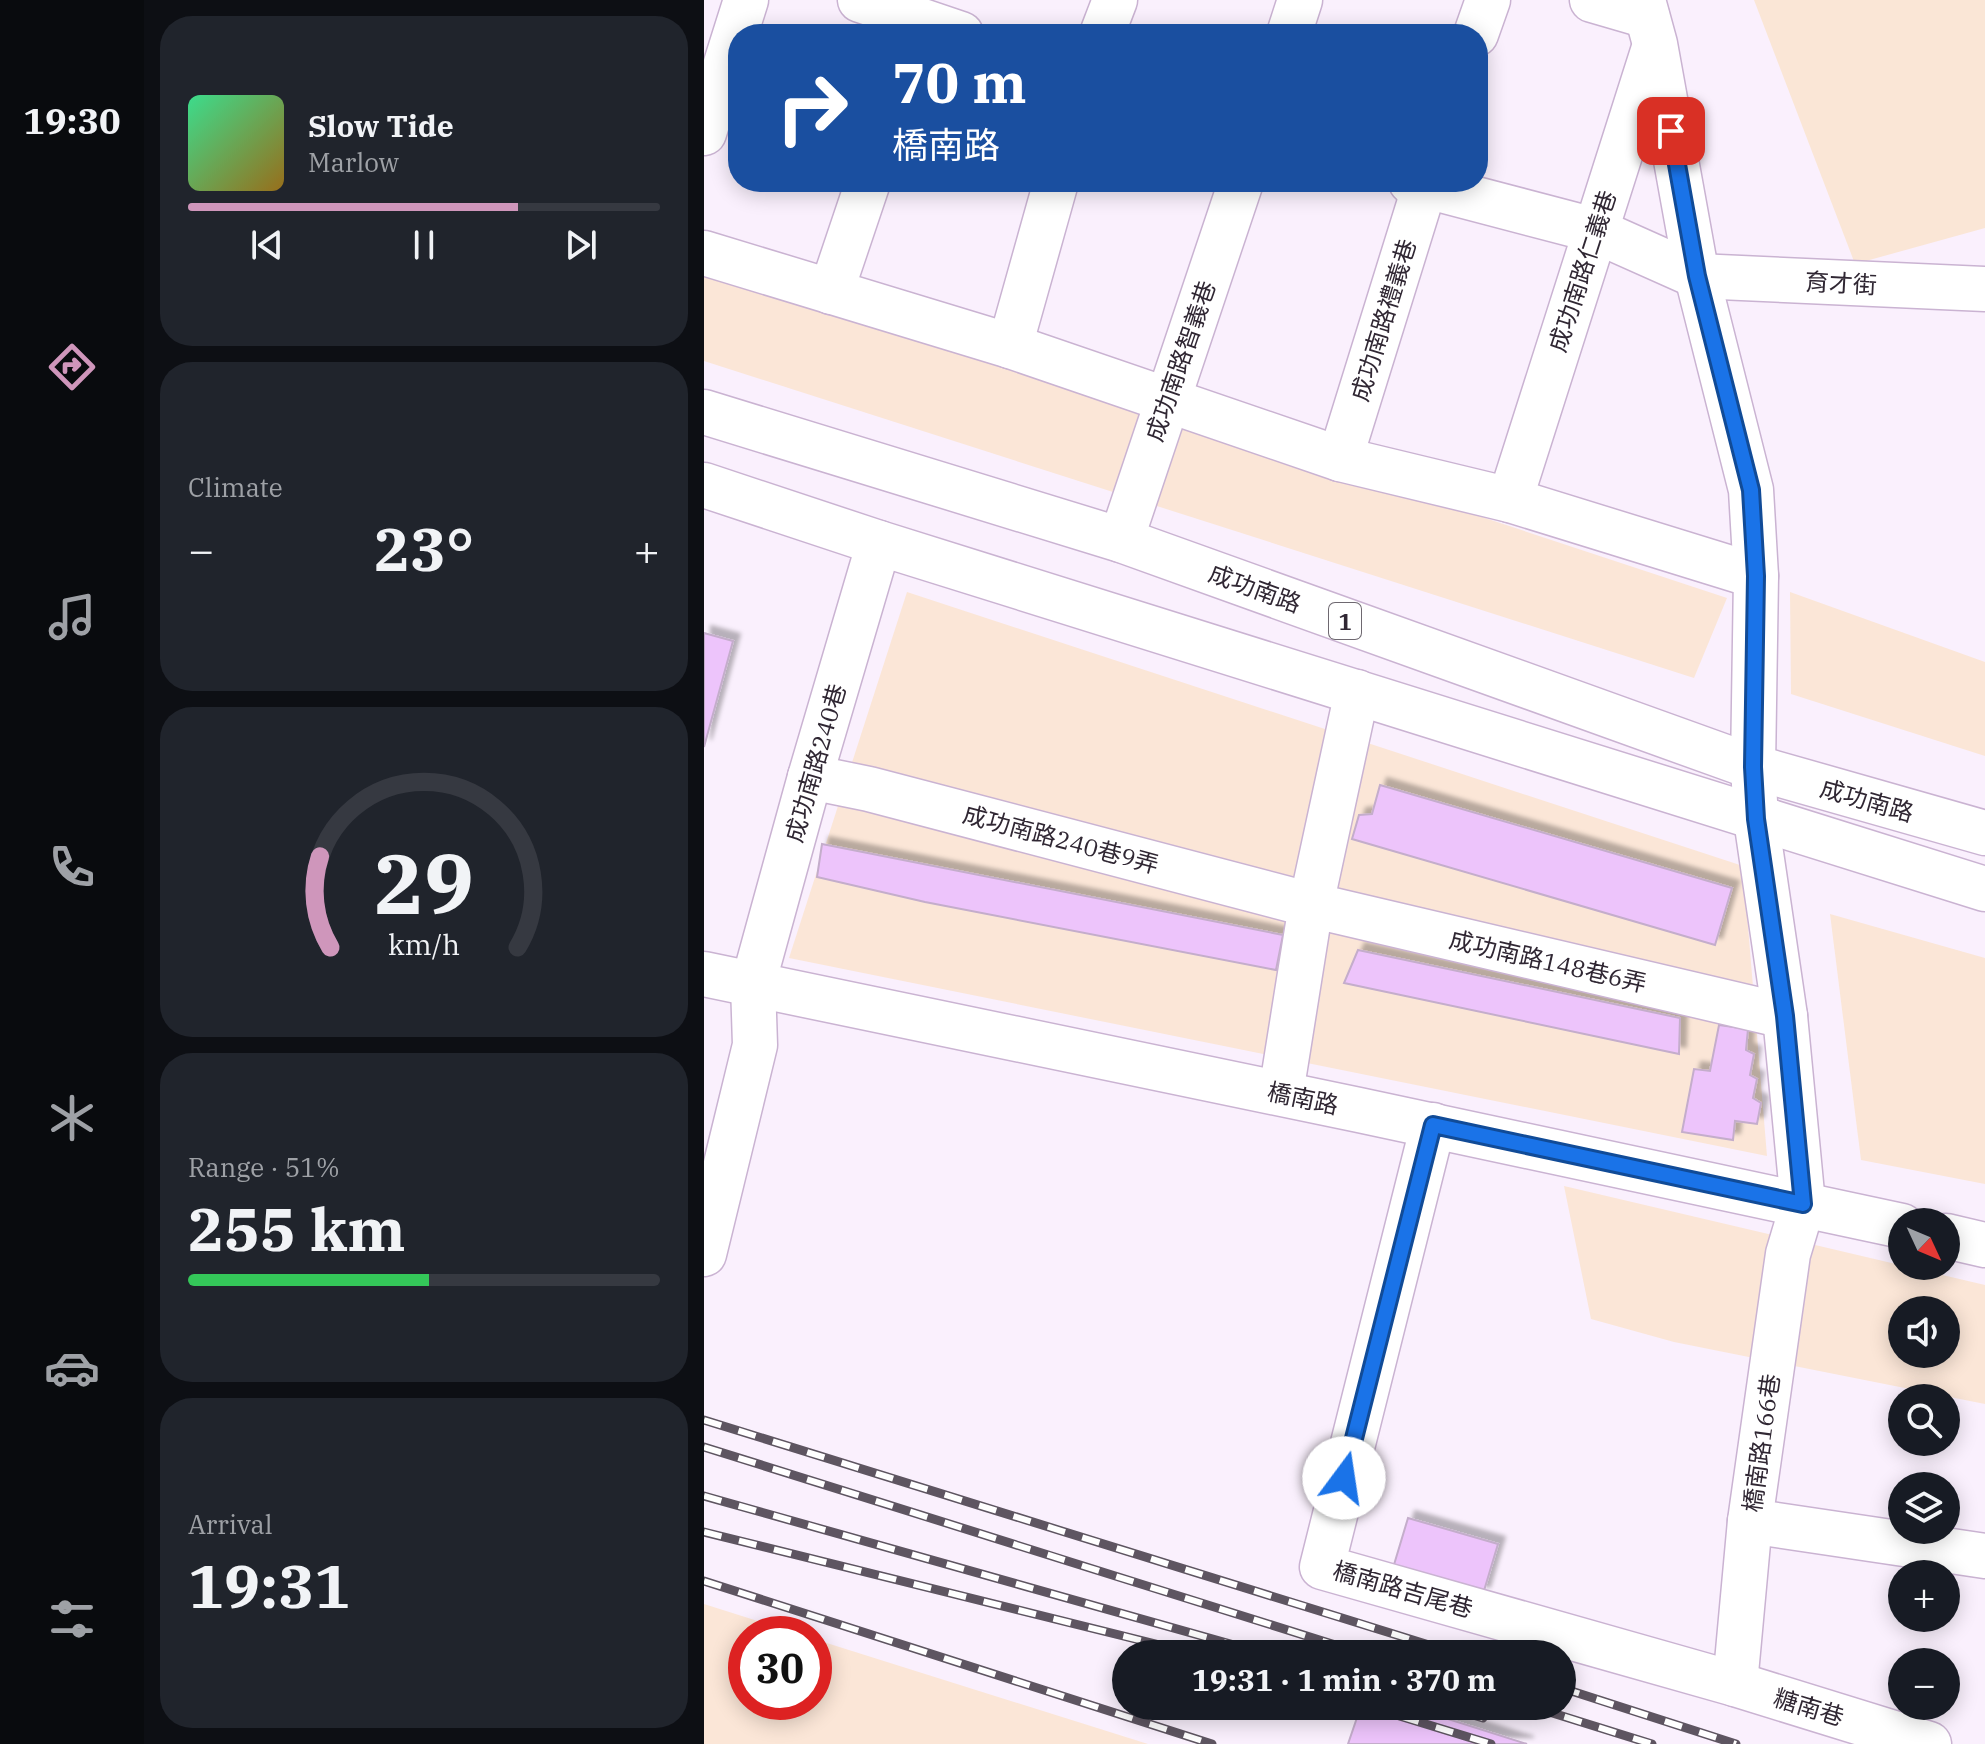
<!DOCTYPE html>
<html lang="en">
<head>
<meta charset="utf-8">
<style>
  body { margin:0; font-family:"IBM Plex Serif","Noto Sans TC",serif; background:#20242c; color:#f1f3f6; height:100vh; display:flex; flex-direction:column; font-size:30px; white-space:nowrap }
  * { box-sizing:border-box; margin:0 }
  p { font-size:26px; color:#9ea1a6 }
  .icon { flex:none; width:44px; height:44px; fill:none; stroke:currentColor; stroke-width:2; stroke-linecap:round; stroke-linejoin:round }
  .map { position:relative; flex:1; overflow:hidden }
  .side { display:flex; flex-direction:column; gap:16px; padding:16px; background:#0d0f14; width:560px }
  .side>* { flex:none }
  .guide { position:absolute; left:24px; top:24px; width:760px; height:168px; border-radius:32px; box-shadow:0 4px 20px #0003; background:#1a4fa0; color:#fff; overflow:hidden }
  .needle { width:52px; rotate:134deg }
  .controls { position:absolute; left:1184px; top:1208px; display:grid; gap:16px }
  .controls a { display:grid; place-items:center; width:72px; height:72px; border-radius:50%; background:#171b24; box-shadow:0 4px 20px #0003; font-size:40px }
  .speed { position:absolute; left:24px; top:1616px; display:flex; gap:16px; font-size:40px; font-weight:700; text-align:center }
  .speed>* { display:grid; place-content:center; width:104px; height:104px; border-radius:50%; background:#171b24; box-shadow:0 4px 20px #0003; line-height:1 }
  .speed .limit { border:12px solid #d22; background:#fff; color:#111 }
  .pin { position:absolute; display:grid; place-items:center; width:68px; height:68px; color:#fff; margin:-34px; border-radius:16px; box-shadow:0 4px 12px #0006 }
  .me { position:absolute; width:88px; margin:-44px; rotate:14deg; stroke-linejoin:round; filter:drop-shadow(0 0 6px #0008) }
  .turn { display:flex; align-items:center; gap:28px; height:168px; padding:0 32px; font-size:36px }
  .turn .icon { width:104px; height:104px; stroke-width:2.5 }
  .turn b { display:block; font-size:56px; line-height:68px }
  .big { font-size:60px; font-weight:800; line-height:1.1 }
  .side .widget { flex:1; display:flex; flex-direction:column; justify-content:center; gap:12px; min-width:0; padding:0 28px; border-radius:32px; background:#20242c }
  .side .dial { align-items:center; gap:0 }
  .dial svg { height:208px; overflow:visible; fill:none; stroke:#363941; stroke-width:7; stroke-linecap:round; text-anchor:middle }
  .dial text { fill:#f1f3f6; stroke:none }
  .song { display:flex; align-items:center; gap:24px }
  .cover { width:96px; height:96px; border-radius:12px; background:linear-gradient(135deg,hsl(150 70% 55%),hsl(40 70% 35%)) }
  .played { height:8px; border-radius:4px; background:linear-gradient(90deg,#cf96bb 70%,#363941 70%) }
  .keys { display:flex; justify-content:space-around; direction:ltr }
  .heat { display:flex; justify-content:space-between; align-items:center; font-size:44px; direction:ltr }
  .charge { height:12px; border-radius:6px; background:linear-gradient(90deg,#34c759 51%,#363941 0) }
  .trip { position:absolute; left:408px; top:1640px; width:464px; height:80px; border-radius:40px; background:#171b24; box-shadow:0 4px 20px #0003; font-weight:800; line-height:80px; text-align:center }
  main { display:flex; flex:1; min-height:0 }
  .tab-bar { display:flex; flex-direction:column; width:144px; justify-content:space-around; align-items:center; background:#090b0e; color:#9ea1a6 }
  .tab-bar .icon { width:56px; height:56px }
  .tab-bar .selected { color:#cf96bb }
  .tab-bar b { font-size:36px; color:#f1f3f6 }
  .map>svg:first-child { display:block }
  .commercial { fill:#fbe6d7; fill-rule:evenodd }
  .education { fill:#fae6d6 }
  .building { fill:#edc4fb; stroke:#c4adcb; stroke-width:2; filter:url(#shadow) }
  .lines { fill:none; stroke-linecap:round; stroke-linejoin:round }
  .minor-casing { stroke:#cab3d2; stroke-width:47 }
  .major-casing { stroke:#cab3d2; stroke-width:47 }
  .minor { stroke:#fff; stroke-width:44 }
  .major { stroke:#fff; stroke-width:44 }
  .rail-casing { stroke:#5e5561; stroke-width:9 }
  .rail { stroke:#fff; stroke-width:6; stroke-dasharray:18; stroke-linecap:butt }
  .route-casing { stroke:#114b97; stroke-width:20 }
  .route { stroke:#1a73e8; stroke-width:14 }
  .labels { text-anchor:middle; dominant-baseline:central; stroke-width:6; stroke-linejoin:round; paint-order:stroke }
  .shield { fill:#fff; stroke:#6e6870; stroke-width:2 }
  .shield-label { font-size:22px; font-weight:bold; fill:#302733 }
  .street-label { font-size:24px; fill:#302733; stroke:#fff }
</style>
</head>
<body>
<main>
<nav class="tab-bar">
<b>19:30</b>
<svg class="icon selected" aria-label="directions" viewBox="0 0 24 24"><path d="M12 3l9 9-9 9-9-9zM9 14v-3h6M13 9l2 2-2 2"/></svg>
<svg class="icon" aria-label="music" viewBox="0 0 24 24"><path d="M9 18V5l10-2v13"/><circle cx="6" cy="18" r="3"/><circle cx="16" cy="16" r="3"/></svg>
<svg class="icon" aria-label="phone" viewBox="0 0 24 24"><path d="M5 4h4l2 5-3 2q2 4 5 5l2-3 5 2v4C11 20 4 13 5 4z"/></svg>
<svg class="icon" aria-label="climate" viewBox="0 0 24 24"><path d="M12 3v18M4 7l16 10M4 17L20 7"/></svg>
<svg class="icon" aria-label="car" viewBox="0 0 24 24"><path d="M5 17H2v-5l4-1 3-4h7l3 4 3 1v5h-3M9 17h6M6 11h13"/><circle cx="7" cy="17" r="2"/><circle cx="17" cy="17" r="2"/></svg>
<svg class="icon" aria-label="filters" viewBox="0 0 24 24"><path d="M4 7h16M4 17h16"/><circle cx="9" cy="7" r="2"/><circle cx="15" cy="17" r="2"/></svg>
</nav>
<section class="side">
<div class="widget">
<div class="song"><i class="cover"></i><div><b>Slow Tide</b><p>Marlow</p></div></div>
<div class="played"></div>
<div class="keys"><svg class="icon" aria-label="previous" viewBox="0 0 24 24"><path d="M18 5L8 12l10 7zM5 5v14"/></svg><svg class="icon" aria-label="pause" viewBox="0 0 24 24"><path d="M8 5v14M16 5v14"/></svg><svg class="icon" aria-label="next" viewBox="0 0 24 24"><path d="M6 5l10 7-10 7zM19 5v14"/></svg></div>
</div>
<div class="widget"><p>Climate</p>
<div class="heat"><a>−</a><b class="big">23°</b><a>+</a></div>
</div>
<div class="widget dial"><svg viewBox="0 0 100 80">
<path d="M14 69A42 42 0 1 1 86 69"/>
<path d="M14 69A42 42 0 0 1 10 34" stroke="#cf96bb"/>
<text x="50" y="56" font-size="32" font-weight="700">29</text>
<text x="50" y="72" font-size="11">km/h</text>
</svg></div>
<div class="widget"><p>Range · 51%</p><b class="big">255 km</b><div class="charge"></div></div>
<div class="widget"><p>Arrival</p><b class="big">19:31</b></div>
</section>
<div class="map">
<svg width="1281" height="1744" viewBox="0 0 1281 1744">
  <defs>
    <filter id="shadow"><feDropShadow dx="7" dy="-7" stdDeviation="2" flood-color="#0004"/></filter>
  </defs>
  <rect width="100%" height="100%" fill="#faf0fd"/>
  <g class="commercial">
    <path d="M0,260L1023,598L990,678L0,361Z"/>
    <path d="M203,592L1039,866L1063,1156L85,958Z"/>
    <path d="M1086,592L1281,662V756L1087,694Z"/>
    <path d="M1126,914L1281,958V1184L1157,1160Z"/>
    <path d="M860,1186L1281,1285V1404L970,1342L887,1319ZM1198,1310H1242V1354H1198Z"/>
    <path d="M0,1604L95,1634H42V1702H110V1639L444,1744H0Z"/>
  </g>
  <path class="education" d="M1050,0H1281V228L1151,264Z"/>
  <g class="building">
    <path d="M0,633L29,641L0,747Z"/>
    <path d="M676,785L1028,888L1011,945L648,839L655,815L668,814Z"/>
    <path d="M118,844L579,935L572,970L221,902L113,877Z"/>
    <path d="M654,950L976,1018L975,1054L640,983Z"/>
    <path d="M1015,1025L1044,1029L1042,1050L1050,1054L1046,1075L1053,1079L1049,1098L1057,1103L1053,1124L1031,1121L1029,1140L978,1132L990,1069L1006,1071Z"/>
    <path d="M704,1518L794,1544L779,1594L689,1568Z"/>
    <path d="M657,1706H703L823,1744H644Z"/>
  </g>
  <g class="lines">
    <g class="minor-casing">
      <g id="minor">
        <path d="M156,0L257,34"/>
        <path d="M888,0L943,16"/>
        <path d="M939,0L951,44L993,276L1047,490L1052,576L1049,767L1052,819L1081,1016L1099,1204L1084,1254L1046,1521L1031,1684"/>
        <path d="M398,34L411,0"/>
        <path d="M585,34L596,0"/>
        <path d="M772,34L784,0"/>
        <path d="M0,133L42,0"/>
        <path d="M707,182L890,230L993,276L1281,289"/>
        <path d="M0,253L306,346L636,459L806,500L1052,576"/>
        <path d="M127,292L164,182"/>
        <path d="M306,346L352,182"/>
        <path d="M636,459L722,182"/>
        <path d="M806,500L950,48"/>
        <path d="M417,540L537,182"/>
        <path d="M106,777L165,789L607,905L1081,1016"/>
        <path d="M0,974L655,1110L1198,1226"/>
        <path d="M577,1093L607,905L653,692"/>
        <path d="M729,1125L618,1567L1031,1684L1225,1744"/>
        <path d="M1242,1236L1281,1245"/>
        <path d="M0,1254L51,1045L49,984L106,777L175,543"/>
        <path d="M1046,1521L1281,1556"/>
      </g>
    </g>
    <g class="major-casing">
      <g id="major">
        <path d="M0,412L417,540L1049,767L1281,833"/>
        <path d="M0,485L175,543L1281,889"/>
      </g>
    </g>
    <use href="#minor" class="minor"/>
    <use href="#major" class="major"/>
    <g class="rail-casing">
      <g id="rail">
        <path d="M0,1420L754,1654"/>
        <path d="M0,1447L660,1654"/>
        <path d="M0,1496L562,1654"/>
        <path d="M0,1532L492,1654"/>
        <path d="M0,1581L508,1744"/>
        <path d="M858,1688L1032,1744"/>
        <path d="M663,1706L787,1744"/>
        <path d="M739,1706L779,1718"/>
        <path d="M826,1706L948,1744"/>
      </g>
    </g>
    <use href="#rail" class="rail"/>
  </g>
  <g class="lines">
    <g class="route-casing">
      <path id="route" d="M640,1478L729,1125L1099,1204L1081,1016L1052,819L1049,767L1052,576L1047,490L993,276L967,131"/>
    </g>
    <use href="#route" class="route"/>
  </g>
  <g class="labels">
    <rect class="shield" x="625" y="603" width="32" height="36" rx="6"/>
    <g class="shield-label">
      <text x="641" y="621">1</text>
    </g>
    <g class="street-label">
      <text transform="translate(878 271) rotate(-72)">成功南路仁義巷</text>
      <text transform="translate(1137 283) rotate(3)">育才街</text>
      <text transform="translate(679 320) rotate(-73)">成功南路禮義巷</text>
      <text transform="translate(476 361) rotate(-71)">成功南路智義巷</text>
      <text transform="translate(551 588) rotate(20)">成功南路</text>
      <text transform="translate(111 763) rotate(-74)">成功南路240巷</text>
      <text transform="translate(1163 800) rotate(16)">成功南路</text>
      <text transform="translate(357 839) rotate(15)">成功南路240巷9弄</text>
      <text transform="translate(844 961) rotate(13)">成功南路148巷6弄</text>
      <text transform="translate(599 1098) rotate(12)">橋南路</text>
      <text transform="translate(1057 1443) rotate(-82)">橋南路166巷</text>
      <text transform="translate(699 1589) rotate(16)">橋南路吉尾巷</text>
      <text transform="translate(1105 1707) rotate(17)">糖南巷</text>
    </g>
  </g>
</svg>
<div class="controls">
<a><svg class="needle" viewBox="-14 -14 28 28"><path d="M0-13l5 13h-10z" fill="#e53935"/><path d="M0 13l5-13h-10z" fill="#9ea1a6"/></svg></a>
<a><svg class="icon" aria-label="sound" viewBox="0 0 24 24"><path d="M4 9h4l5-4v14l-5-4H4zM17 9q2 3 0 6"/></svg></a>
<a><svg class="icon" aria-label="search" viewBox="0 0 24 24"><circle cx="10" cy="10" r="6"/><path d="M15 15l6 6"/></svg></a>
<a><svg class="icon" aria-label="layers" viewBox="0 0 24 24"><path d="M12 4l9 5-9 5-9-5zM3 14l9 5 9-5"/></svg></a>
<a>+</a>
<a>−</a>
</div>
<div class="speed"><div class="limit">30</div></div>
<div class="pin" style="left:967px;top:131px;background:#d93025"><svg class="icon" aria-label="arrive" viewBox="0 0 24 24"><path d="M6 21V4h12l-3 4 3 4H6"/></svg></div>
<svg class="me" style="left:640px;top:1478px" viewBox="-20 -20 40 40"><circle r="19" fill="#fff"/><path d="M0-13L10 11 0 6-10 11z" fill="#1a73e8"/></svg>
<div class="trip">19:31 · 1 min · 370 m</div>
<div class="guide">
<div class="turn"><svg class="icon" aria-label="right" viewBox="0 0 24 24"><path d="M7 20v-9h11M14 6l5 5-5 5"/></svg><div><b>70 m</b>橋南路</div></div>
</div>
</div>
</main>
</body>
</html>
